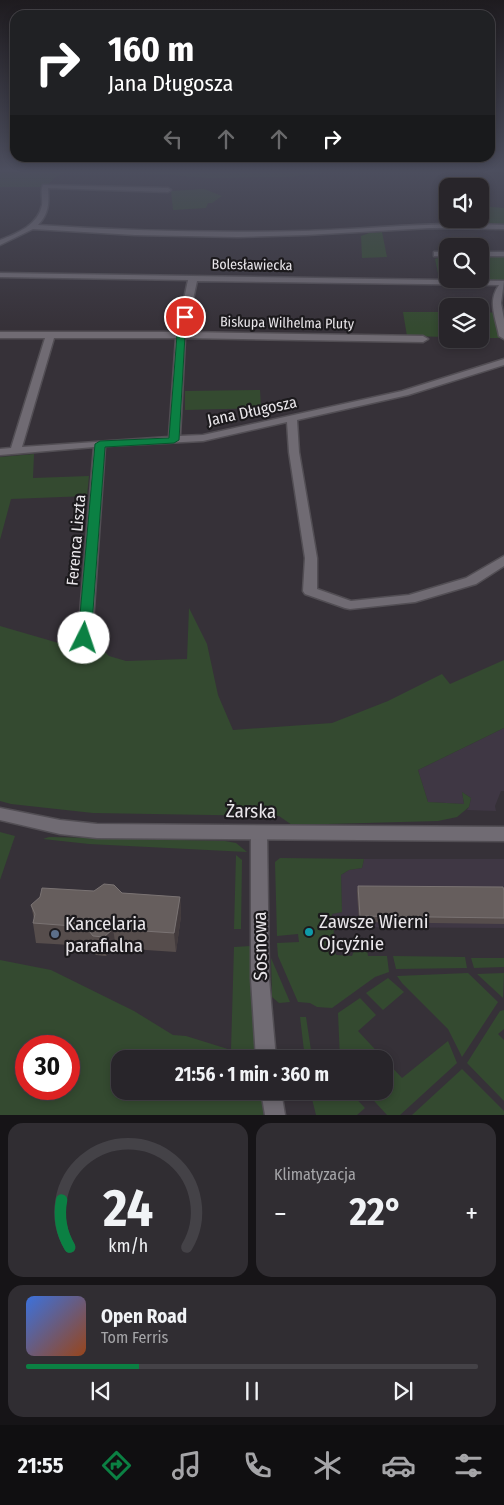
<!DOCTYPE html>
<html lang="pl">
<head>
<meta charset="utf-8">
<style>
  body { margin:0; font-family:"Fira Sans Condensed",sans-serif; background:#302d32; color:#f1f3f6; height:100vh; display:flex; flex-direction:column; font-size:19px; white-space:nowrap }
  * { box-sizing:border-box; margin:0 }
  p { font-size:16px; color:#a5a5a8 }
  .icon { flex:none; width:28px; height:28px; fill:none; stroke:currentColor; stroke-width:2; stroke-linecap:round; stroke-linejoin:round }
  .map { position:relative; height:1115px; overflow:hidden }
  .side { display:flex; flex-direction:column; gap:8px; padding:8px; background:#161417; flex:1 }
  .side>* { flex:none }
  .hud { position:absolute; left:10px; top:10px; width:485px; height:152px; border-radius:15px; box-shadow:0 2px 8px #0003,0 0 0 1px #444247; background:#202124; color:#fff; overflow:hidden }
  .controls { position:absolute; left:439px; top:178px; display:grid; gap:10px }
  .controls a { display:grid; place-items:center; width:50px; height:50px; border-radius:10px; background:#28252a; box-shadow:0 2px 8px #0003,0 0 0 1px #444247; font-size:25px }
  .speed { position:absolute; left:15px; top:1035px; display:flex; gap:10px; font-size:25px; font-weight:700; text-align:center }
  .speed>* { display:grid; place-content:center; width:65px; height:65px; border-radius:50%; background:#28252a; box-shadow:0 2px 8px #0003,0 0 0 1px #444247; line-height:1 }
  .speed .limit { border:8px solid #d22; background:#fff; color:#111 }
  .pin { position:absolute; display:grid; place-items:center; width:42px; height:42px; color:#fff; margin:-21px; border:2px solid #fff; border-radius:50%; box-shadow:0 1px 5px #0007 }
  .me { position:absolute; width:55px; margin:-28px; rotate:4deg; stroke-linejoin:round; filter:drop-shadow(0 0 4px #0008) }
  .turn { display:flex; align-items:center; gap:18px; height:105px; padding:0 15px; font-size:22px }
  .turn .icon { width:65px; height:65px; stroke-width:2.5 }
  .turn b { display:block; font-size:35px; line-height:42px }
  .lanes { display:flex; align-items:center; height:48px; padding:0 15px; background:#0003; justify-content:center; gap:25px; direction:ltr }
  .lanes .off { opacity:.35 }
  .big { font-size:38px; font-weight:700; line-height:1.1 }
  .side .widget { flex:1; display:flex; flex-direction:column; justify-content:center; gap:8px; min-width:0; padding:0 18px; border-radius:15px; background:#302d32 }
  .side .dial { align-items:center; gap:0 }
  .dial svg { height:130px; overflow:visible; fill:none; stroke:#444247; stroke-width:7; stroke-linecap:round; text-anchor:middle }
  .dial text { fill:#f1f3f6; stroke:none }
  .song { display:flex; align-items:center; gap:15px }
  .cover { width:60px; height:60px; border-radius:8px; background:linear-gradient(135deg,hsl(220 70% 55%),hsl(20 70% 35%)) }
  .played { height:5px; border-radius:2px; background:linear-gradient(90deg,#0b8043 25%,#444247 25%) }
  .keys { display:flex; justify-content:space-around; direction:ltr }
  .heat { display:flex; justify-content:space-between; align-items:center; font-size:28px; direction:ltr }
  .side .tiles { flex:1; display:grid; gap:8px; grid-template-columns:1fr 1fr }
  .widget:last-child { grid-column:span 2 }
  .trip { position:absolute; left:111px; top:1050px; width:282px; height:50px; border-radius:15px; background:#28252a; box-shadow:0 2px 8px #0003,0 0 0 1px #444247; font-weight:700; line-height:50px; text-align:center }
  .tab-bar { display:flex; height:80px; justify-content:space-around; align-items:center; background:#100f11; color:#a5a5a8 }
  .tab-bar .icon { width:35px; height:35px }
  .tab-bar .current { color:#0b8043 }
  .tab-bar b { font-size:22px; color:#f1f3f6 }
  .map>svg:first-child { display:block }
  .built { fill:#3f3744 }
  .green { fill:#344a30; fill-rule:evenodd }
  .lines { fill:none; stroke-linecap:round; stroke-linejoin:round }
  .minor-casing { stroke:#524e54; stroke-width:3 }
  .tertiary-casing { stroke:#524e54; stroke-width:3 }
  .minor { fill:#706b73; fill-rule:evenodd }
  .tertiary { fill:#706b73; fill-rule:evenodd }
  .wall { fill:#564d4c }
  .shaded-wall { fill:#433b3d }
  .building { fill:#665e5d; stroke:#7a7373 }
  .route { fill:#0b8043; stroke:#07532c }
  .culture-dot { fill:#0f9aa8; stroke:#1c1a1d; stroke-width:2 }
  .service-dot { fill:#5c6f8a; stroke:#1c1a1d; stroke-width:2 }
  .labels { text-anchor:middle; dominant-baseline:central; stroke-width:4.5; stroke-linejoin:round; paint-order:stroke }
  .far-street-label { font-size:14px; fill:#e9e6ea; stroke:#1c1a1d }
  .street-label { font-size:16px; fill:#e9e6ea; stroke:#1c1a1d }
  .near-street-label { font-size:19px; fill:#e9e6ea; stroke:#1c1a1d }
  .near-poi-label { font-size:19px; fill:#e9e6ea; stroke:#1c1a1d; text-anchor:start }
</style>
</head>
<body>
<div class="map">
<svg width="504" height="1115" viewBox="0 0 504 1115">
  <rect width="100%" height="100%" fill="#363138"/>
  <g class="built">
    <path d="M504,728V791H501L495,806L496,811L467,810L469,807L471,798L462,792L464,804L428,802L418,770Z"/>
    <path d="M364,859H504V928L334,927L332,914L342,912L341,875L349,870L362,868Z"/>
  </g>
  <g class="green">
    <path d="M0,172H64L53,179L46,187H0Z"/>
    <path d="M135,172H327L288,177L208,178Z"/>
    <path d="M204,189L222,196L212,203H208L206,208L173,210L171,191Z"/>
    <path d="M480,206L504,208V226L461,223L460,219H480Z"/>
    <path d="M382,232L387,257L362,258L361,236L369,233Z"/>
    <path d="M437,255H447L448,279H480V255H504V281L442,279L439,278L435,259L438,258Z"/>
    <path d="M403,312H447V337L407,336Z"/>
    <path d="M480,312L504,313V338H480Z"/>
    <path d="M260,390L261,408L185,410V391Z"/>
    <path d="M34,454L33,478L89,476L87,496L11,499L0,540V457Z"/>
    <path d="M189,608L207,644L218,695L233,730L332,723L388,701L442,674L450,684L504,660V728L418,770L428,802L464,804L462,792L471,798L469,807L457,817L438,821L292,825L279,816L93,813L11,804L0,801V626L62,644L74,633L95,642L109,656L126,661L187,659Z"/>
    <path d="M0,832L15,836L0,880Z"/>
    <path d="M49,837L225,841L236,843L247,852L89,844L43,839Z"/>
    <path d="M236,855L242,860L241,929H234Z"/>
    <path d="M280,858L364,859L362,868L349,870L341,875L342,912L332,914L336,955L352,956L355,948L366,943L368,956H387L389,972L375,977L332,1008L317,1007L310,1003L298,1002L278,956L277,943L299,942L298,934L277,936L275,862Z"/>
    <path d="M251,946L252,1014L256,1059H120V1091H260L264,1115H0V960L51,970L134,1011L173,1035L186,1036L231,1050L234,947ZM26,1046H69V1089H26Z"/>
    <path d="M393,956L465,957L467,968L396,969Z"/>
    <path d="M271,958L290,1002L279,1003L272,997Z"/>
    <path d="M471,958H504V967L474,968Z"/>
    <path d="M468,973L498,1002L462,1057L448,1029L402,983L397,976Z"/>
    <path d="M504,973L503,998L477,974Z"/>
    <path d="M388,978L404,992L383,1010L366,993Z"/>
    <path d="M360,998L376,1015L358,1031L384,1059H340L338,1013Z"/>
    <path d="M504,1010V1029L498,1034L504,1040V1101L467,1063L500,1011Z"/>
    <path d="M300,1017H306L311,1050L320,1059H305Z"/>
    <path d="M448,1041L457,1063L400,1115H387L365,1091H385V1060L402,1078Z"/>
    <path d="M462,1069L504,1111V1115H412Z"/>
    <path d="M310,1091H349L365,1108L357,1115H316Z"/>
  </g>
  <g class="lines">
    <g class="minor-casing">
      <g id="minor">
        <path d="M43,185L168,188L171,190L168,192L48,188C49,203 49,214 38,225C126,231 215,233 303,231C370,229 437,221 504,225V229L430,228L306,235L238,237L135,235L33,229L0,245V240C18,233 38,225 42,205C43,198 40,191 43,185Z"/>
        <rect x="434" y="252" width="14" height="4"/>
        <rect x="480" y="252" width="24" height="4"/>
        <path d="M0,273L504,281L501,303L504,319V339L499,336C496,318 487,302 499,285L197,281L186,332L423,336L428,339L423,342L185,338L180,436L203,435L402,391L504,359V365L408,395L297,420L299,452L317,558V589L351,601L409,595L466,578L504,556V566L476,584L415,602L350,609L345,608L305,594L303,591L305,558L289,452L287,422L203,441L105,446L92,638L90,641H80L78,638L94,447L0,455V449L11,448L45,338H0V332H177L188,280L0,277ZM54,338H176L169,437L22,447Z"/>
        <path d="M259,826L265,828L267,833L269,979L276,1059H256L251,979V833L253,828Z"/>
        <path d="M261,1091H281L285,1115H265Z"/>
      </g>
    </g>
    <g class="tertiary-casing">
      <path id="tertiary" d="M0,808L60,820L97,824L504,827V841L97,838L60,834L0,820Z"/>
    </g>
    <use href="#minor" class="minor"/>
    <use href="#tertiary" class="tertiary"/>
  </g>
  <g class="wall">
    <path d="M358,886L504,891V924L359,922L357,891Z"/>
    <path d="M94,891L180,897L181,916L176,952L116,948L106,956L96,955L89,946L36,943L33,923L34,919L31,905Z"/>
  </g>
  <g class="shaded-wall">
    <path d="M180,897L181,916L176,952L174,933Z"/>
    <path d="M113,929L116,948L106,956L104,937Z"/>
  </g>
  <g class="building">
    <path d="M104,884L114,885L122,893L180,897L174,933L113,929L104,937L93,936L86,927L33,923L35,914L31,905L40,897L42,888L94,891Z"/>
    <path d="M358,886L503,887L504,891V918L360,916Z"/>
  </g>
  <linearGradient id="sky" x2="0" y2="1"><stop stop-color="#1e1b1f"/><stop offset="0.52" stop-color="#4c4e5e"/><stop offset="1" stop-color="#4c4e5e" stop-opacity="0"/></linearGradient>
  <rect width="504" height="328" fill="url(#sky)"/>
  <path class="route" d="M185,314L189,317L185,335L179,440L174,443L105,447L91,638L84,642L80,641L78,638L95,444L100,441L169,438L177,335L181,317Z"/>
  <circle class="culture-dot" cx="309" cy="932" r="5"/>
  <circle class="service-dot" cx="55" cy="934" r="5"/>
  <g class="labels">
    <g class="far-street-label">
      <text transform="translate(252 265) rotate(1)">Bolesławiecka</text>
      <text transform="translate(287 323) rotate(1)">Biskupa Wilhelma Pluty</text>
    </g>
    <g class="street-label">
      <text transform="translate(252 411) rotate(-12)">Jana Długosza</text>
      <text transform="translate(76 540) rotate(-85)">Ferenca Liszta</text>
    </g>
    <g class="near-street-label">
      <text transform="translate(251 811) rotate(1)">Żarska</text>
      <text transform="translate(260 946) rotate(-91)">Sosnowa</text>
    </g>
    <g class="near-poi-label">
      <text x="319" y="921">Zawsze Wierni<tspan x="319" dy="22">Ojcyźnie</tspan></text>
      <text x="65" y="923">Kancelaria<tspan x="65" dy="22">parafialna</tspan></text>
    </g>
  </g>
</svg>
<div class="controls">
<a><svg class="icon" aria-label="sound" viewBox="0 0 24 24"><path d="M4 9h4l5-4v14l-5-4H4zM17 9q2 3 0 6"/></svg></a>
<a><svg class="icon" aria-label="search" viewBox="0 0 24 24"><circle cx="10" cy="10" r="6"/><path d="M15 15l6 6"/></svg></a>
<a><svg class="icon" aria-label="layers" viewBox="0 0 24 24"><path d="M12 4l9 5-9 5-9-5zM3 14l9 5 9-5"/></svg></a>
</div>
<div class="speed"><div class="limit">30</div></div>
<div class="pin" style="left:185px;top:317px;background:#d93025"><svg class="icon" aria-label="arrive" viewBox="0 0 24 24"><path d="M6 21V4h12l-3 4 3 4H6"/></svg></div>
<svg class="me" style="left:84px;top:638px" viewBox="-20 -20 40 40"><circle r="19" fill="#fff"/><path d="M0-13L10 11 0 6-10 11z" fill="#0b8043"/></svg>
<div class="trip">21:56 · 1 min · 360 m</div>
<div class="hud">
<div class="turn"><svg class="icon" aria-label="right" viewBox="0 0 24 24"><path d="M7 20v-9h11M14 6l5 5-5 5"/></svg><div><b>160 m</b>Jana Długosza</div></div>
<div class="lanes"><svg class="icon off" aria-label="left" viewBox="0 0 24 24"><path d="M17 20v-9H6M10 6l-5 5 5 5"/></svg><svg class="icon off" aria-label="ahead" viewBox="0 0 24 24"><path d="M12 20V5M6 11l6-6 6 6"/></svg><svg class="icon off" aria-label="ahead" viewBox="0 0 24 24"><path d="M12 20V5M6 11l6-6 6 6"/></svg><svg class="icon" aria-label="right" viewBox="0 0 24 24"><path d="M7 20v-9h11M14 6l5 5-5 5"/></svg></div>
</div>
</div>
<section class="side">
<div class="tiles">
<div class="widget dial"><svg viewBox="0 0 100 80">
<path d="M14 69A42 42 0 1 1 86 69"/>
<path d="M14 69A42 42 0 0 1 9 40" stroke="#0b8043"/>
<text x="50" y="56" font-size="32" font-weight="700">24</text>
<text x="50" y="72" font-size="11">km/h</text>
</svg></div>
<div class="widget"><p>Klimatyzacja</p>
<div class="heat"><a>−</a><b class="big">22°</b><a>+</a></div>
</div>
<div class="widget">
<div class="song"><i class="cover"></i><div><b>Open Road</b><p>Tom Ferris</p></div></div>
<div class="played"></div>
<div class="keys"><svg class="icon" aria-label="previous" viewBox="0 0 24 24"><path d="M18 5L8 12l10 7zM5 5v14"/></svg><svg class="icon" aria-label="pause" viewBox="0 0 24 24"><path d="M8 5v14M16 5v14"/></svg><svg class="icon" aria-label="next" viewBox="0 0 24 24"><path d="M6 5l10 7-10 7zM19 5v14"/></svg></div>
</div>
</div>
</section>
<nav class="tab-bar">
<b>21:55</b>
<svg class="icon current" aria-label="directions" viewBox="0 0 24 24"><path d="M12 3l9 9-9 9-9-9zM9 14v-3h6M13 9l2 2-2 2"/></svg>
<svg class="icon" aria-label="music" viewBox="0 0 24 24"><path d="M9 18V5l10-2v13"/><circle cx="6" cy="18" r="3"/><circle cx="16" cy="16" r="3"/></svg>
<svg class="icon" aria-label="phone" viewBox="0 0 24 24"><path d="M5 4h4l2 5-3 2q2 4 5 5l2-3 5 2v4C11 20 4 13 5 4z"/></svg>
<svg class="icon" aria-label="climate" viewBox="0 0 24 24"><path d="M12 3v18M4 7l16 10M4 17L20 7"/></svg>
<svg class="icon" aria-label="car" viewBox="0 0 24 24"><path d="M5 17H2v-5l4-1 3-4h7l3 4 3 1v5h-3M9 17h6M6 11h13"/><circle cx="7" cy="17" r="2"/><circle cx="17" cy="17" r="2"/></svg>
<svg class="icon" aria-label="filters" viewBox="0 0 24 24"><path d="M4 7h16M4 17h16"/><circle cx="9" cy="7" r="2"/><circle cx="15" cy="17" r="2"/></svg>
</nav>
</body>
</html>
